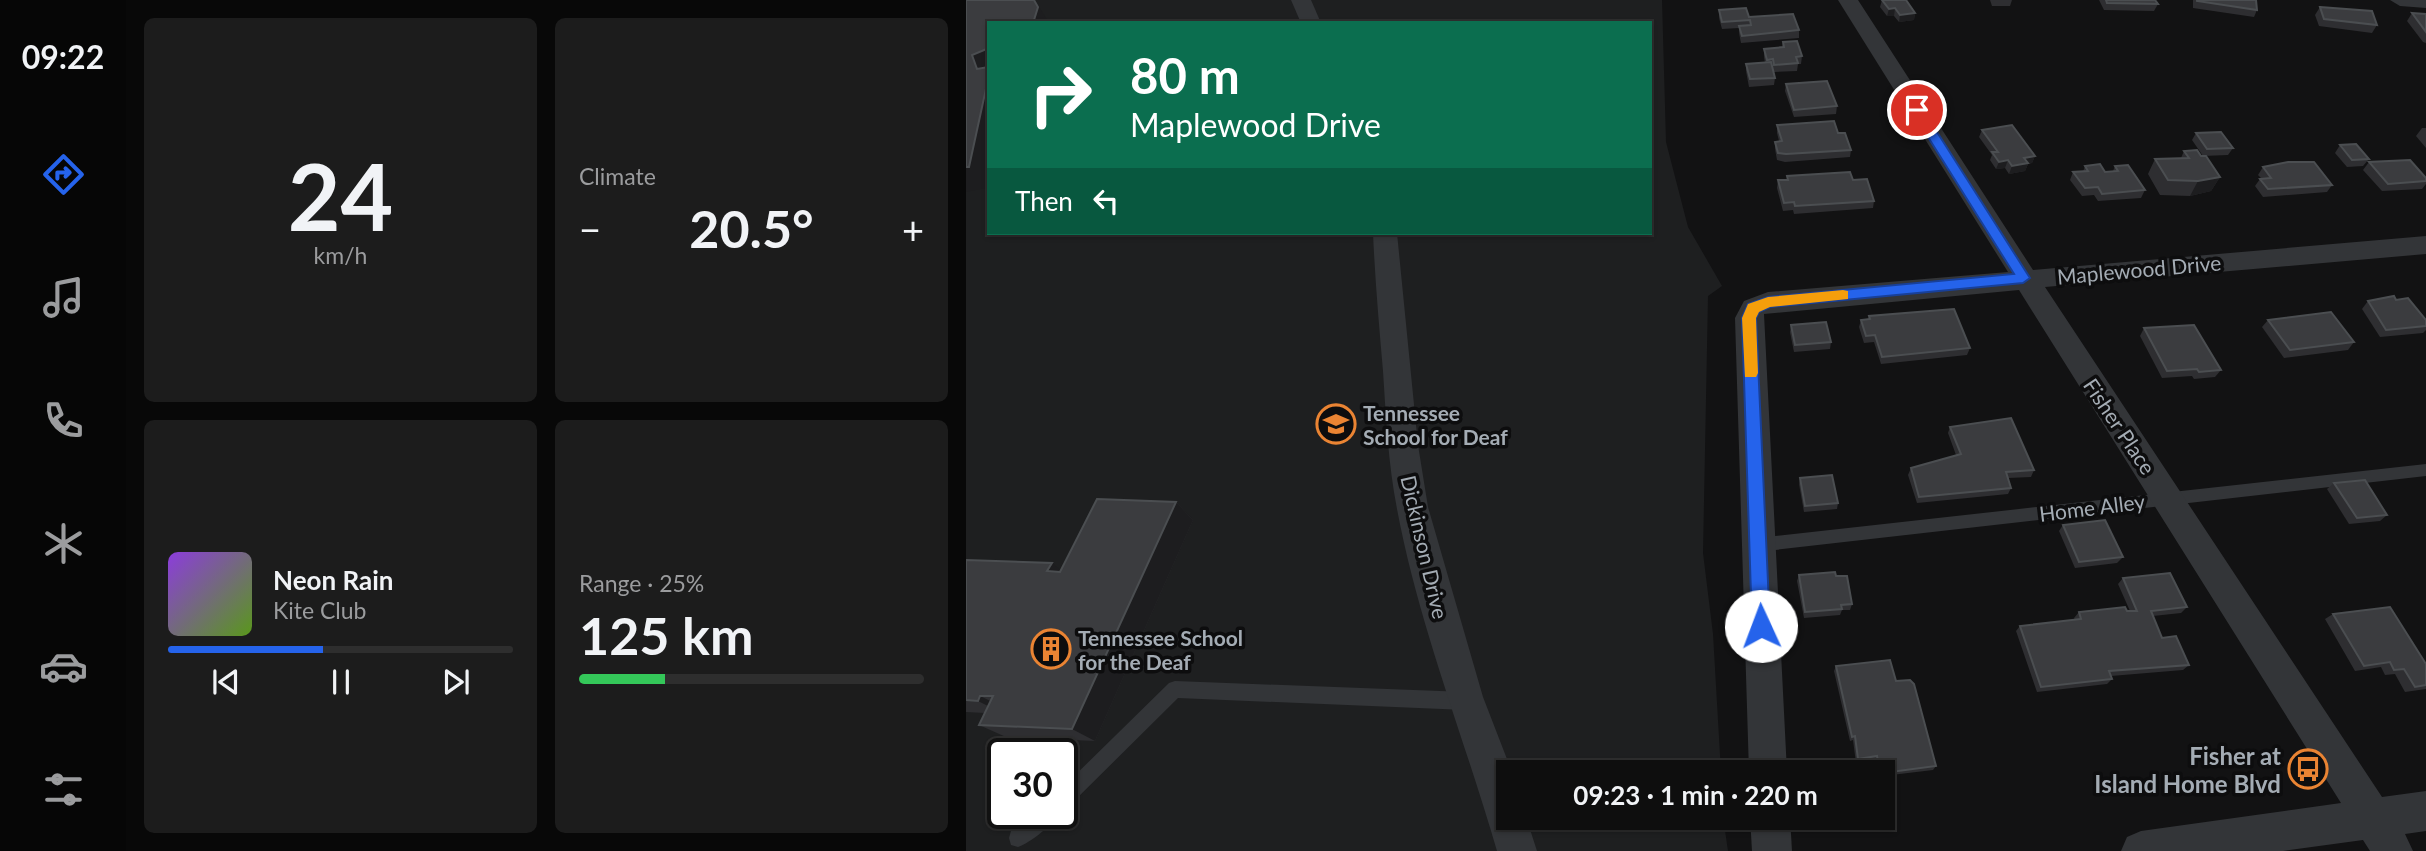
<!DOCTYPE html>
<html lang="en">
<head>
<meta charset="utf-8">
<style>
  body { margin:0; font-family:Lato,sans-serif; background:#1c1c1c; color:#f1f3f6; height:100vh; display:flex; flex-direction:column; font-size:26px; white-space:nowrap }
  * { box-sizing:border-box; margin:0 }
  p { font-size:23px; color:#9b9c9e }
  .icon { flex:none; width:38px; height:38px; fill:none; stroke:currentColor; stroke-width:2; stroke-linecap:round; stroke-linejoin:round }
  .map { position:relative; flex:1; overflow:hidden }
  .details { display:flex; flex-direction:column; gap:18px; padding:18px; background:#080808; width:840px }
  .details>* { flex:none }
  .guide { position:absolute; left:21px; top:21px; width:665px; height:214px; border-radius:0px; box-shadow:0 2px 5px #0004,0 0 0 2px #2e2e2e; background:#0b6e4f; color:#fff; overflow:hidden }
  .speed { position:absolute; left:21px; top:738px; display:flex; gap:14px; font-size:35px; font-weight:700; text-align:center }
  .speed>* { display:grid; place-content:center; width:91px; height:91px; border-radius:50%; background:#0e0e0e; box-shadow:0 2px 5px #0004,0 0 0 2px #2e2e2e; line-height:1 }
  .speed .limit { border:4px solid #111; border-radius:10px; background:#fff; color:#111 }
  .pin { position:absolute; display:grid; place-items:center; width:60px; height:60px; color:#fff; margin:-30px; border:4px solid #fff; border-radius:50%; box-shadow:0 2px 7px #0007 }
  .me { position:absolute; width:77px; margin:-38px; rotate:358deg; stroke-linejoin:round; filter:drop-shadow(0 0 5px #0008) }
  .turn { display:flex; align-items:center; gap:24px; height:147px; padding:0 28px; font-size:32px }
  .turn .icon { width:91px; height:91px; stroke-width:2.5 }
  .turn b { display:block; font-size:49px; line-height:60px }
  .then { display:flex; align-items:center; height:66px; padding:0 28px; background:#0003; gap:14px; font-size:26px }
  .big { font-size:52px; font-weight:700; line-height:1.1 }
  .details .widget { flex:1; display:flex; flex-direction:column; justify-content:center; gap:10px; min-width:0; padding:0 24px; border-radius:10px; background:#1c1c1c }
  .details .dial { align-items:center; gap:0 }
  .dial b { font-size:91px; line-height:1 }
  .song { display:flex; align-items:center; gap:21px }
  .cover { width:84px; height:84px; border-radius:10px; background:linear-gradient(135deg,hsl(270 70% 55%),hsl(90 70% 35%)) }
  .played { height:7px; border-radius:4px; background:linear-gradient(90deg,#2563eb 45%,#2e2e2e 45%) }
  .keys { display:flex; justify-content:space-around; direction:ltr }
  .heat { display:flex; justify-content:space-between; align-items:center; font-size:38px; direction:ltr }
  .charge { height:10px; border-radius:5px; background:linear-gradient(90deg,#34c759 25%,#2e2e2e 0) }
  .details .tiles { flex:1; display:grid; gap:18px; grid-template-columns:repeat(2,1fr) }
  .trip { position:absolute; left:530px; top:760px; width:399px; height:70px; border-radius:0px; background:#0e0e0e; box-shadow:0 2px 5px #0004,0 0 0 2px #2e2e2e; font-weight:700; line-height:70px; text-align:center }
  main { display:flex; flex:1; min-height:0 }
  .tab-bar { display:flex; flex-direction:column; width:126px; justify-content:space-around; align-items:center; background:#060606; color:#9b9c9e }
  .tab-bar .icon { width:49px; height:49px }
  .tab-bar .current { color:#2563eb }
  .tab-bar b { font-size:32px; color:#f1f3f6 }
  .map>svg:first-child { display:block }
  .built { fill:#1e1f20; fill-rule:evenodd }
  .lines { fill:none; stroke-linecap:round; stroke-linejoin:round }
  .lane { fill:#333538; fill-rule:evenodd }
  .street { fill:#333538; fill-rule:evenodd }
  .wall { fill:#2e2e31 }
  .shaded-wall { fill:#1d1d1f }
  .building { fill:#3b3c3f; stroke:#4b4e51; stroke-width:2 }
  .route { fill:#2563eb; stroke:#184099; stroke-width:2 }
  .slow { fill:#f59e0b }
  .labels { text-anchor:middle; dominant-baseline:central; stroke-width:7; stroke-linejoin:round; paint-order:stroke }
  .street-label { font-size:21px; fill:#a4acb4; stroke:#0d0d0e }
  .poi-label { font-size:21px; font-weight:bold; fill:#a4acb4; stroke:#0d0d0e; text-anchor:start }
  .near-poi-label { font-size:24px; font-weight:bold; fill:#a4acb4; stroke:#0d0d0e; text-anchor:end }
</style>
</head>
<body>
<main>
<nav class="tab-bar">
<b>09:22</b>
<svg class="icon current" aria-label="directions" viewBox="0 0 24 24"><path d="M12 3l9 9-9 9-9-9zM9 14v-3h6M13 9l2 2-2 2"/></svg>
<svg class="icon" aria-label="music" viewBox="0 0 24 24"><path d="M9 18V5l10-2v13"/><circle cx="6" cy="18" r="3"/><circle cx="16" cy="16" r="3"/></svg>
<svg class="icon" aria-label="phone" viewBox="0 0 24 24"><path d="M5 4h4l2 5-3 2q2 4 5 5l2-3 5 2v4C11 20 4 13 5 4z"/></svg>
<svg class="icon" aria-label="climate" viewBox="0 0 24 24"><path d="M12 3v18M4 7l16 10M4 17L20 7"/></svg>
<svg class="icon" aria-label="car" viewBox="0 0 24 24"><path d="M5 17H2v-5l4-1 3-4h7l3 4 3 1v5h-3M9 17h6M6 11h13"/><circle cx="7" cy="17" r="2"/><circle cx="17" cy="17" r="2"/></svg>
<svg class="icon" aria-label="filters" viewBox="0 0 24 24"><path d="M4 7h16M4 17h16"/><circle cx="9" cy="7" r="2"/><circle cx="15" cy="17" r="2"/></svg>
</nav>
<section class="details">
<div class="tiles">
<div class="widget dial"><b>24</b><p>km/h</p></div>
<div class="widget"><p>Climate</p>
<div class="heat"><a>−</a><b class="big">20.5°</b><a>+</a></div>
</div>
<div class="widget">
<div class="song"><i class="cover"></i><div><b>Neon Rain</b><p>Kite Club</p></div></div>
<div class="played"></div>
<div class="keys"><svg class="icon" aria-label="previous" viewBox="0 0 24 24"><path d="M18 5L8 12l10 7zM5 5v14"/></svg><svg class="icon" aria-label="pause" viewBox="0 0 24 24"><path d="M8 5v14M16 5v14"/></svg><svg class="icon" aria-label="next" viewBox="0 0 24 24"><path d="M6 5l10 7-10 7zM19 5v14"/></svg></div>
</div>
<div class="widget"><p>Range · 25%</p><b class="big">125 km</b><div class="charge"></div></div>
</div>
</section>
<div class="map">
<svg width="1460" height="851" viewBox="0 0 1460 851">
  <rect width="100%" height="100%" fill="#121213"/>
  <path class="built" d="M0,0H696L700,142L722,227L756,286L742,296L737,553L747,634L755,772H542V817H757L762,851H0ZM23,23H684V233H23ZM37,754H96V814H37Z"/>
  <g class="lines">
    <g class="lane">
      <path d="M1460,464V476L791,552L786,550L783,545L786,540L791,538Z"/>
      <path d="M209,681L500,692L506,695L509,701L506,707L500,710L212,698L102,807L96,810V788L203,683Z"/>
      <path d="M67,814H90C85,827 65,842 52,847L45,845L43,838L45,831Z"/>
    </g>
    <g class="street">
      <path d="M325,0H345L355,23H335Z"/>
      <path d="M872,0H892L1067,270L1460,236V254L1079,287L1416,797L1460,791V831L1439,834L1447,851H1404L1397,840L1317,851H1155L1161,837L1175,831L1375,803L1053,290L798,314L821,772H783L769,318L778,301L802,292L1042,272Z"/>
      <path d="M1424,0H1460V8L1434,6Z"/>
      <path d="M407,233H431L452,445L462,507L517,697L546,772H542V817H560L571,851H531C498,737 453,626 431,509C422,463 420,417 417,371C413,325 409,279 407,233Z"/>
      <path d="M784,817H824L826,851H786Z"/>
    </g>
  </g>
  <g class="wall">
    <path d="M916,0L949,13L948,20L933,22L928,16H921L914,7Z"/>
    <path d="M1024,0H1046L1044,6H1026Z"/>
    <path d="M1133,0H1189L1192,4L1188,11L1138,10Z"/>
    <path d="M1227,0H1290L1291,10L1288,17L1227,8Z"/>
    <path d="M1354,7L1411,25L1406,33L1353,26L1349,15Z"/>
    <path d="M753,10L833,30V38L775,43L773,33V28L756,29L753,18Z"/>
    <path d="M1446,13L1460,14V43L1457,42L1441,21Z"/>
    <path d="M817,42L836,56L835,64H832L831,71L808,72L809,78L808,85L783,87L780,71V64L799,63L798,57V49L816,47Z"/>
    <path d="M820,84L871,106L870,114L828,117L819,91Z"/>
    <path d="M811,125L872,133L885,150L884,157L819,162L811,160L809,149V142L813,141L811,133Z"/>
    <path d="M1456,128H1460V148L1450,136Z"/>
    <path d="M1016,130L1069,156L1066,163L1062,164L1059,171L1043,174L1039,168L1030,169L1024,160L1026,155L1013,137Z"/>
    <path d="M1230,133L1267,148L1262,155L1237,156L1254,177L1245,191L1224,196L1194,195L1182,174L1189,159L1215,158L1218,151L1237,156L1226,140Z"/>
    <path d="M1374,145L1403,159L1397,166L1381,167L1369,153Z"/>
    <path d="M1403,162L1460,178V184L1456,189L1416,191L1397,170Z"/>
    <path d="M1119,166L1139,172L1147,171L1149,166L1179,190L1175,198L1132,201L1128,195L1116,196L1104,180L1107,172H1117Z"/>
    <path d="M1297,167L1366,185L1361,192L1297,197L1289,186L1294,179L1295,178L1292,175Z"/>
    <path d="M821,176L887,180L908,201L907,208L828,214L827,210L817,211L811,188L812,180H821Z"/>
    <path d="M1430,300L1460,320V330L1457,333L1414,337L1396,309L1402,301Z"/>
    <path d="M903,316L1004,348L1001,355L915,364L908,342L898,343L893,327L895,320L902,319Z"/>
    <path d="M1302,320L1388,342L1382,350L1318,358L1296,327Z"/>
    <path d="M825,325L865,342L864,349L828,352L824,332Z"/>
    <path d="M1178,328L1255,370L1249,377L1228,379L1226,376L1196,378L1174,336Z"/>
    <path d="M984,427L1068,470L1065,477L1042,478L1045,488L1042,494L951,503L942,475L945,468L990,455L982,433Z"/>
    <path d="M834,478L872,503L871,509L838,512L833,484Z"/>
    <path d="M1368,483L1421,515L1414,521L1383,524L1361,489Z"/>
    <path d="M210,502L227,520L129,741L40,737L13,725L19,713L0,712V560L95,570Z"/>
    <path d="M1097,525L1157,557L1151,563L1109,568L1093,531Z"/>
    <path d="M833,575L870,576L886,604L884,610H876L874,615L838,618L831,581Z"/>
    <path d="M1157,578L1221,607L1215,613L1187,616L1196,638L1223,665L1217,670L1145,676L1146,679L1141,684L1071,692L1050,631L1054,626L1109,620L1108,618L1113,612L1164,611L1152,584Z"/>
    <path d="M1367,614L1460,664V689L1439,692L1429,674L1419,675L1415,667L1389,671L1359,619Z"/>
    <path d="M870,666L930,681L970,766L967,770L917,776V772H911L908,760L890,763L887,740L884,741L868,671Z"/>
  </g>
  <g class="shaded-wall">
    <path d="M69,0L83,23H65Z"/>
    <path d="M929,8L928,16H921L923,9Z"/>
    <path d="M949,13L948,20L933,22L934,15Z"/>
    <path d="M23,48V175L20,188L0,192V167L6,55Z"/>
    <path d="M1069,156L1066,163L1062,164L1059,171L1043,174L1046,166L1058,158Z"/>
    <path d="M1042,160L1039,168L1030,169L1033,162Z"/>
    <path d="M1254,177L1245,191L1224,196L1232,181Z"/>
    <path d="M210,502L227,520L129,741L106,729Z"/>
    <path d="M86,563L107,580L81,571Z"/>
    <path d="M14,696L41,709L38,714L12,701Z"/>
  </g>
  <g class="building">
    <path d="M0,0H68L72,7L68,20L65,23H23V48L6,55L11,69L23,67V75L3,167H0Z"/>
    <path d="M916,0H940L949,13L934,15L929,8L923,9Z"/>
    <path d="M1140,0H1189L1192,4L1141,3Z"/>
    <path d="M1231,0H1290L1291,10L1231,1Z"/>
    <path d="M1354,7L1406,11L1411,25L1358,19Z"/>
    <path d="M780,8L783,17L827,14L833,30L776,36L773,26L785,25L784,20L756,22L753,10Z"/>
    <path d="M1446,13L1460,14V32Z"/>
    <path d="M831,41L836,56L830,57L832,63L808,65L807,59L801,60L798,49L818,47L817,42Z"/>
    <path d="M805,62L809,78L784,79L780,64Z"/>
    <path d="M861,81L871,106L828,110L820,84Z"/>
    <path d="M868,121L872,133H879L885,150L820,154L812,153L809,142L816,141L811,125Z"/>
    <path d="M1046,125L1069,156L1058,158L1062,163L1046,166L1042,160L1033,162L1026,152H1032L1016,130Z"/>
    <path d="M1255,132L1267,148L1241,149L1230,133Z"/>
    <path d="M1390,144L1403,159L1386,160L1374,145Z"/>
    <path d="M1231,150L1235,156H1240L1254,177L1232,181L1202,180L1189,159L1223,158L1218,151Z"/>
    <path d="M1444,160L1460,178V181L1422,184L1403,162Z"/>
    <path d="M1322,162H1348L1366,185L1302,189L1294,179L1305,178L1297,167Z"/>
    <path d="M1134,164L1139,172L1152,171L1149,166L1162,165L1179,190L1136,194L1132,187L1119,188L1107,172L1122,171L1119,166Z"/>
    <path d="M884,172L887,180L901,179L908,201L829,206L828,202L818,203L812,180H822L821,176Z"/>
    <path d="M1428,296L1430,300L1442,298L1460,320V326L1420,330L1402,301Z"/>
    <path d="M988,309L1004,348L916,357L909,335L900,336L895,320L904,319L903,316Z"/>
    <path d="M1365,312L1388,342L1324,350L1302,320Z"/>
    <path d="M860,322L865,342L829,345L825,325Z"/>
    <path d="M1228,325L1255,370L1233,372L1231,369L1201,371L1178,328Z"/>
    <path d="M1045,418L1068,470L1040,472L1045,488L953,497L945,468L995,454L984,427Z"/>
    <path d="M866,475L872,503L839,506L834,478Z"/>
    <path d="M1399,480L1421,515L1391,518L1368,483Z"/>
    <path d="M131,499L210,502L106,729L13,725L27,696H14L12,701L0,700V560L86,563L81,571L94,572Z"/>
    <path d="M1139,520L1157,557L1113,562L1097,525Z"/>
    <path d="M869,572L870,576H881L886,604L875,605L876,609L839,612L833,575Z"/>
    <path d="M1204,573L1221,607L1185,611L1196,638L1210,636L1223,665L1143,671L1146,679L1075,687L1054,626L1115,619L1113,612L1159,607L1161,611H1171L1157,578Z"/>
    <path d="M1424,607L1460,664V685L1449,687L1438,669L1428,670L1424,662L1398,666L1367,614Z"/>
    <path d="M924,660L930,681L944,680L948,684L970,766L917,773L914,772L911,756L892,759L889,736L886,737L870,666Z"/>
  </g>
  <path class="route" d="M947,107L957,110L1064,278L1057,283L804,307L793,312L790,318L804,626L801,632L795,634L788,632L786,626L776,318L782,304L802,297L1048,274L945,110Z"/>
  <path class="slow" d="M877,290L882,291V299L804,307L793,312L790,318L792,373L790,377H779L776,318L782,304L802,297Z"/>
  <defs>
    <g id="school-ring" transform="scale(2.0125)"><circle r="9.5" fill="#0d0d0e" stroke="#ea8433" stroke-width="1.5"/><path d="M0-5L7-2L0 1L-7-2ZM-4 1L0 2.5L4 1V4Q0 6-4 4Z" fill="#ea8433"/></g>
    <g id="building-ring" transform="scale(2.0125)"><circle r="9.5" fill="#0d0d0e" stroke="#ea8433" stroke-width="1.5"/><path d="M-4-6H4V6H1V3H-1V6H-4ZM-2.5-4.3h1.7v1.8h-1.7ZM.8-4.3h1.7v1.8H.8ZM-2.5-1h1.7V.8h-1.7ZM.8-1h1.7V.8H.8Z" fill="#ea8433"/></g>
    <g id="bus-ring" transform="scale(2.0125)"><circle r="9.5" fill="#0d0d0e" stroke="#ea8433" stroke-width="1.5"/><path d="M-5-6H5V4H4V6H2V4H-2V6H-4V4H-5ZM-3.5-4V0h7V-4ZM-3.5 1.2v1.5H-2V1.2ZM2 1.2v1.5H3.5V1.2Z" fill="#ea8433"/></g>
  </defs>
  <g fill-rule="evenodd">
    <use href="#school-ring" x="370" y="424"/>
    <use href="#building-ring" x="85" y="649"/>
    <use href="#bus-ring" x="1342" y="769"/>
  </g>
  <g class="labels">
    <g class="street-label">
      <text transform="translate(1173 269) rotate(-5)">Maplewood Drive</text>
      <text transform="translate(1154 426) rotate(56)">Fisher Place</text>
      <text transform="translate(1126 507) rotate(-7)">Home Alley</text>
      <text transform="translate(459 547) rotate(77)">Dickinson Drive</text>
    </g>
    <g class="poi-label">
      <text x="397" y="412">Tennessee<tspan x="397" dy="24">School for Deaf</tspan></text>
      <text x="112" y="637">Tennessee School<tspan x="112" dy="24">for the Deaf</tspan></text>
    </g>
    <g class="near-poi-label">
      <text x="1315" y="755">Fisher at<tspan x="1315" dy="28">Island Home Blvd</tspan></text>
    </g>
  </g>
</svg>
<div class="speed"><div class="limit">30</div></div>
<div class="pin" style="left:951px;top:110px;background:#d93025"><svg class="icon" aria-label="arrive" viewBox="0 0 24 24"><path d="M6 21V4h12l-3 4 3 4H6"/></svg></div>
<svg class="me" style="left:795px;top:626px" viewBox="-20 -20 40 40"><circle r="19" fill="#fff"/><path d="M0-13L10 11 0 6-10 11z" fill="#2563eb"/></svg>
<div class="trip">09:23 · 1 min · 220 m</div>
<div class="guide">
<div class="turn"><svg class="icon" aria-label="right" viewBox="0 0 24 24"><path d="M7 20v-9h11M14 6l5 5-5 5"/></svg><div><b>80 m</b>Maplewood Drive</div></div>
<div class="then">Then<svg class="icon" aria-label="left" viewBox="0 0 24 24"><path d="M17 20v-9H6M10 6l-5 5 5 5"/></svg></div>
</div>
</div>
</main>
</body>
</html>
